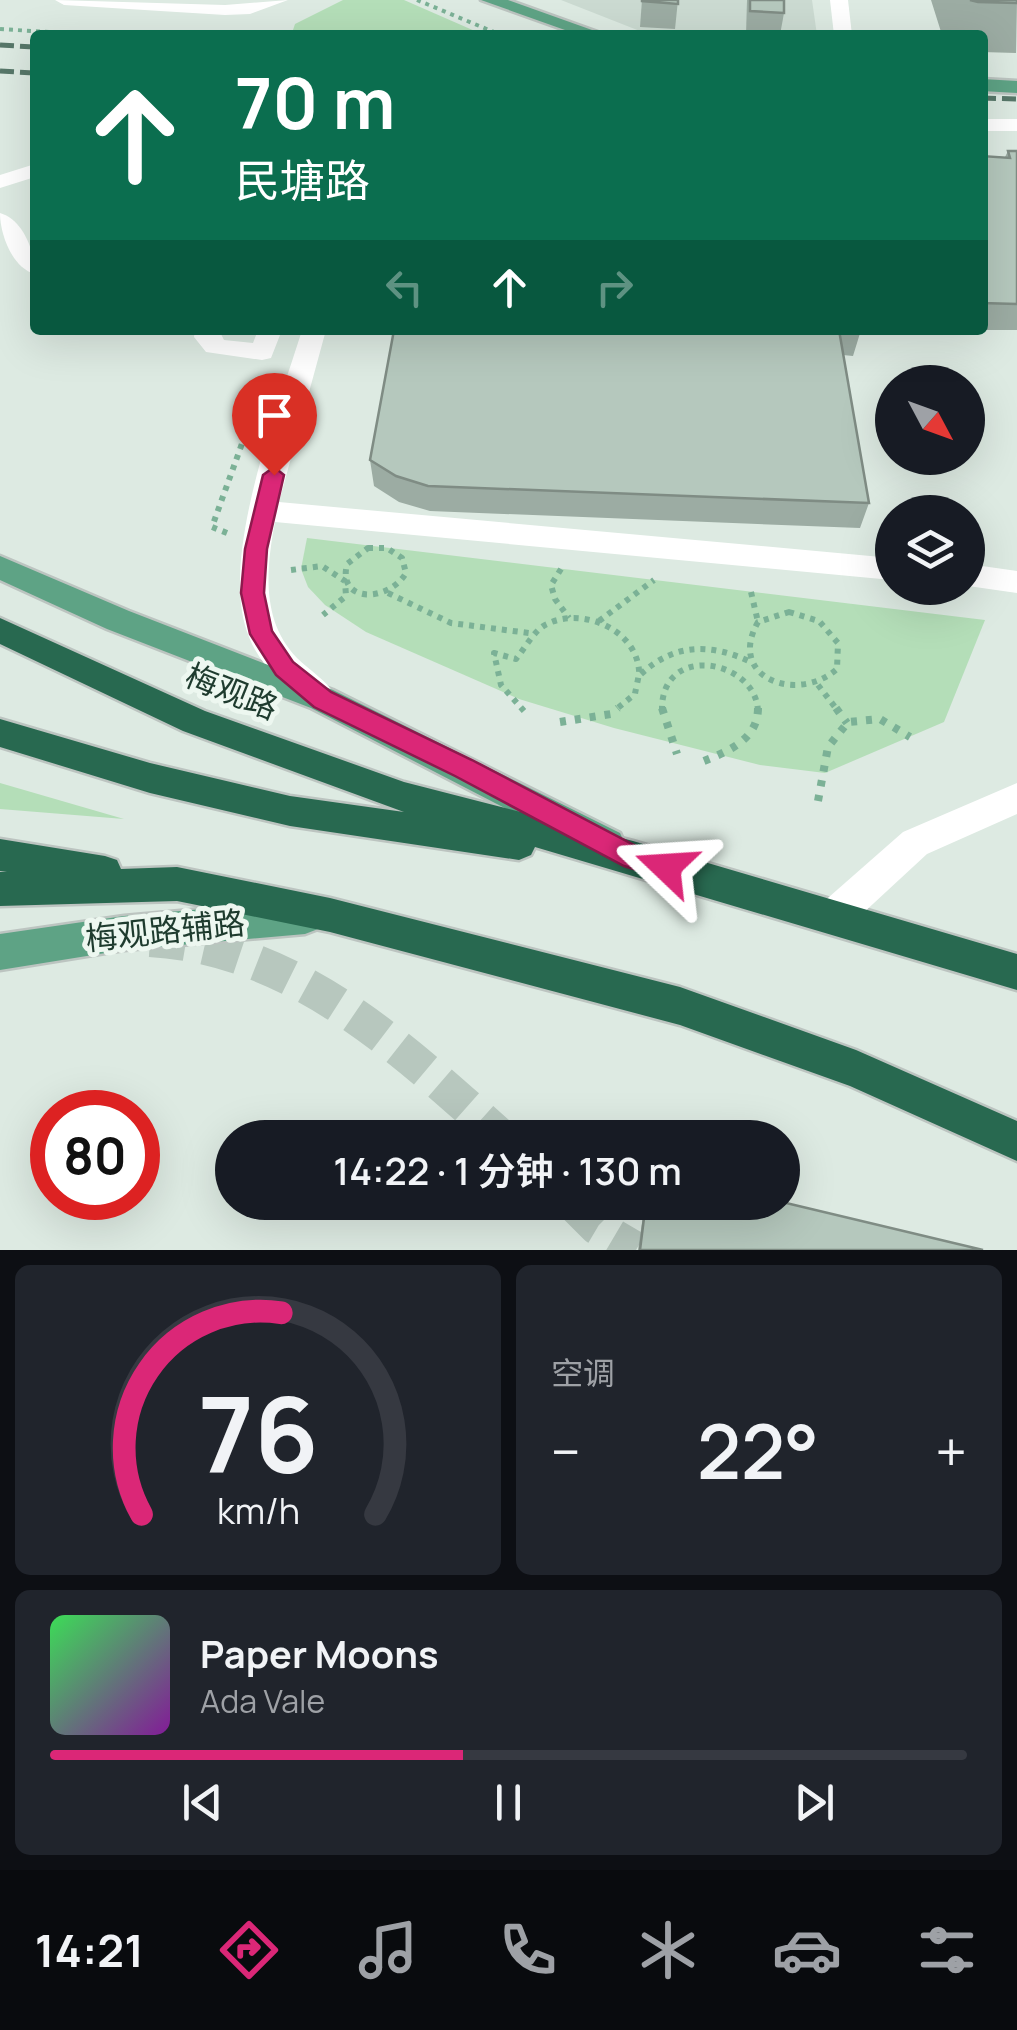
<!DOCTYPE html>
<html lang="zh">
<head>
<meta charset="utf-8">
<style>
  body { margin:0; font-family:Manrope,"Noto Sans SC",sans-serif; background:#20242c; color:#f1f3f6; height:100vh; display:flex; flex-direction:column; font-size:38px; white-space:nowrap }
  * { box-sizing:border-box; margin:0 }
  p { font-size:32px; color:#9ea1a6 }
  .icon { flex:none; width:55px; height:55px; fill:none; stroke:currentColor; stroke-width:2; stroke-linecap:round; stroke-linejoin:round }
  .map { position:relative; height:1250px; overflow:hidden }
  .drawer { display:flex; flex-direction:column; gap:15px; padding:15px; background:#0d0f14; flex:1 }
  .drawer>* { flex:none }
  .banner { position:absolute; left:30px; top:30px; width:958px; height:305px; border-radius:10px; box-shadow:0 10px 40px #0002; background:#0b6e4f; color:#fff; overflow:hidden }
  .needle { width:65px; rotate:131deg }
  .controls { position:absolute; left:875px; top:365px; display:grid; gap:20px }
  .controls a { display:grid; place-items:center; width:110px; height:110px; border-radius:50%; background:#171b24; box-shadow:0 10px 40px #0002; font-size:50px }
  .speed { position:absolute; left:30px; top:1090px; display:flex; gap:20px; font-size:50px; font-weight:700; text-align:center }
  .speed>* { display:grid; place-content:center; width:130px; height:130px; border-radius:50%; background:#171b24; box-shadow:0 10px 40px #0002; line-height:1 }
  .speed .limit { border:15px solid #d22; background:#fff; color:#111 }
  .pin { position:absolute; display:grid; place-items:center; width:85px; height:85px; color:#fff; margin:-102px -42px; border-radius:50% 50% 50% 0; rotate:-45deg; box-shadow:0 0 10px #0007 }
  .pin .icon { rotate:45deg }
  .me { position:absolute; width:110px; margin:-55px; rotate:290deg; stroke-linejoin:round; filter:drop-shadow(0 0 8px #0008) }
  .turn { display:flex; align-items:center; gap:35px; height:210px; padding:0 40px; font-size:45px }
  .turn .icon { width:130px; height:130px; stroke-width:2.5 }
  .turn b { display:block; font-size:70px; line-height:85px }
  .lanes { display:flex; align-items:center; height:95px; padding:0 40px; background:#0003; justify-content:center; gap:50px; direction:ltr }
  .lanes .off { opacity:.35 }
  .big { font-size:75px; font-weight:600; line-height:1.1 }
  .drawer .card { flex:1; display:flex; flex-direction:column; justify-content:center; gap:15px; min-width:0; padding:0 35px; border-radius:15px; background:#20242c }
  .drawer .dial { align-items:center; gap:0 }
  .dial svg { height:260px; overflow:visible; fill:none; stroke:#363941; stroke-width:7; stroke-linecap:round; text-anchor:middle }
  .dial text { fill:#f1f3f6; stroke:none }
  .song { display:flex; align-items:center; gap:30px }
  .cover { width:120px; height:120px; border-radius:15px; background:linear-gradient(135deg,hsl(130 70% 55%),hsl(290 70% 35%)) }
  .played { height:10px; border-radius:5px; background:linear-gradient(90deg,#db2777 45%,#363941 45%) }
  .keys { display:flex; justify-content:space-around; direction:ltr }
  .heat { display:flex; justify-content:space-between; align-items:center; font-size:55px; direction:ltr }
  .drawer .tiles { flex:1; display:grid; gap:15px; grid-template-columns:1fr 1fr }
  .card:last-child { grid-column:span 2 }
  .trip { position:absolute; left:215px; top:1120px; width:585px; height:100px; border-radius:50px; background:#171b24; box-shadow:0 10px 40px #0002; font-weight:600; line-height:100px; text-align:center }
  .tab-bar { display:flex; height:160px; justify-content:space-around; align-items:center; background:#090b0e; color:#9ea1a6 }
  .tab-bar .icon { width:70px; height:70px }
  .tab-bar .current { color:#db2777 }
  .tab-bar b { font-size:45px; color:#f1f3f6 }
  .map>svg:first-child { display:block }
  .built { fill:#cbdad1 }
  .green { fill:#b4deb8 }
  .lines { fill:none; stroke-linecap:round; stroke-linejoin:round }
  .minor-tunnel { stroke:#b7c7be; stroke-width:36; stroke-dasharray:36 19; stroke-linecap:butt }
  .major-casing { stroke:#bcc4c0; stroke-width:5 }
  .highway-casing { stroke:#bcc4c0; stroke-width:5 }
  .path-far2 { stroke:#7bb196; stroke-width:4; stroke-dasharray:4 5; stroke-linecap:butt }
  .path-far1 { stroke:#7bb196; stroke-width:6; stroke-dasharray:5 6; stroke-linecap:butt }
  .path { stroke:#7bb196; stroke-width:8; stroke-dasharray:6 9; stroke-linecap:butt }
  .minor { fill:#fff; fill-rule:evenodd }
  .major { fill:#5ea385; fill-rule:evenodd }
  .highway { fill:#286950; fill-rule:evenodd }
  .rail { stroke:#577769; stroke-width:5; stroke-dasharray:14 6; stroke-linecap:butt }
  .wall { fill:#9caca3 }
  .building { fill:#b5c8bd; stroke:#7f8c84; stroke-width:2.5 }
  .route { fill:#db2777; stroke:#8e194d; stroke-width:2.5 }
  .labels { text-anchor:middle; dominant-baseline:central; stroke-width:10; stroke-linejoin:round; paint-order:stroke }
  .street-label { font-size:32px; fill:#1e3b2e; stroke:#edf7f0 }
</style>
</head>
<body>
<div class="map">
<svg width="1017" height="1250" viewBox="0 0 1017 1250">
  <rect width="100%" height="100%" fill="#ddeae2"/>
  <path class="built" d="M561,0H812L817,35H650Z"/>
  <g class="green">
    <path d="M343,0H404L484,35H298L293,30L295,24Z"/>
    <path d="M307,538L985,620L944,722L825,773L760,765L614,728L519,699L366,632L325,605L308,587L301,569Z"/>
    <path d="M0,783L124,819L0,809Z"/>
  </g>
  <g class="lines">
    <g class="minor-tunnel">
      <path d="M150,939C295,948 399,1046 502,1138"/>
      <path d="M572,1202L597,1227L636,1250"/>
    </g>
    <g class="major-casing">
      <g id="major">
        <path d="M481,0H508L606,35H579Z"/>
        <path d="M982,79L1017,81V93L982,91Z"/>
        <path d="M0,556L129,611L333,690L620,833L625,844L620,855L608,860L596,855L311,708L107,629L0,580Z"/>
        <path d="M305,900L318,905L323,917L318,929L305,934L124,950L0,970V934L124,916Z"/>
      </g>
    </g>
    <g class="highway-casing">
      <g id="highway">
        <path d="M0,618L205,711L404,782L633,841L1017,954V990L535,847L531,855L519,860L290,826L150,793L0,747V719L150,763L290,796L404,812L183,731L0,644Z"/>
        <path d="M0,839L105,856L117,860L121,869L177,867L330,898L680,987L856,1050L1017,1121V1161L850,1086L680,1025L330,932L177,901L0,906V872H7L0,871Z"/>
      </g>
    </g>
    <g class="path-far2">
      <path d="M417,0L501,35"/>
      <path d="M0,29L96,35"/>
    </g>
    <g class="path-far1">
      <path d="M227,533L212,527L248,427"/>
      <path d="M368,548H387L402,558L406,573C389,602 337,604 347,564Z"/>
      <path d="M561,569L551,585L555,599L569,618"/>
      <path d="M291,570L322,566L345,581L346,596L323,615"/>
      <path d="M751,592L758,622"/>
      <path d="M388,593L451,623L529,633"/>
      <path d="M789,612L819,621L838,643L837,669C797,704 726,678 758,622Z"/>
      <path d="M599,621L654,580"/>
      <path d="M641,674C675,643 710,643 751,662"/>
      <path d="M818,685L838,711"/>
      <path d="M524,711L501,685L494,653L516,659C525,648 535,629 547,624C581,607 635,628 639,670C639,678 636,687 635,694L614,711"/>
      <path d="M662,711C660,642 756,659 758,711"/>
    </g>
    <g class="path">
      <path d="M662,708L677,754"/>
      <path d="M836,708L847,723"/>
      <path d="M560,722L611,714L618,708"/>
      <path d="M704,761C729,751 758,739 758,708"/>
      <path d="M818,801L828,747L848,722L880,719L910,737"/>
    </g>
    <g class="minor">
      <path d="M55,0L225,5L288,0L250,14L225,15L64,5Z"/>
      <path d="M830,0H848L852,35H834Z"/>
      <rect x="982" y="119" width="35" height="12"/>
      <path d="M35,164V177L0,188V175Z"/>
      <path d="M0,213C24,220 35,253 35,274C12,268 0,234 0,213Z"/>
      <path d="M195,330H219L224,340L253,343L258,330H282L271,358L262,360L206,352L194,337Z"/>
      <path d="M302,330H326L279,502L892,558V580L275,522C266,569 261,621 297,658C310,671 328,681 336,697L331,706L320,710L309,706C286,687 260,666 249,637C217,560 278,409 302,330Z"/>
      <path d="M968,564L1017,571V593L968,586Z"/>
      <path d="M1017,783V814L927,854L847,928L834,933L821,928L816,916L821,904L903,832Z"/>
    </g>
    <use href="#major" class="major"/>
    <use href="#highway" class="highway"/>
    <g class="rail">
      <path d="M0,45L35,47"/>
      <path d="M0,71L35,73"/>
      <path d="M982,98L1017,99"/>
    </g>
  </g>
  <g class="wall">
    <path d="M642,0H678L675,29L640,27Z"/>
    <path d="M747,0H784V13L780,35H746Z"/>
    <path d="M931,0H1017L1016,53L982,52V35H942Z"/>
    <path d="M1008,151H1017V330H982V156L1005,157Z"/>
    <path d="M394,330H861L853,356L843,355L869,503L860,528L430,511L399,502L374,486L370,460Z"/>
    <path d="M914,330H949L948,333H915Z"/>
    <path d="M645,1202H782L983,1250H638Z"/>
  </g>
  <g class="building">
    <path d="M642,0H678V4L642,1Z"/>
    <path d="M750,0H784V13L750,11Z"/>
    <path d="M970,0H1017V3L978,2Z"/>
    <path d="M1008,151H1017V304L982,303V156L1010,158Z"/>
    <path d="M394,330H839L869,503L428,486L396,476L370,460Z"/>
    <path d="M646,1202H782L983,1250H640Z"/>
  </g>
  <path class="route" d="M274,467L284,475L267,549L264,593L272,631L293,662L331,692L472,760L638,847L676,858L680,867L676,876L666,879L624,866L455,776L314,707L276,675L250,634L241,593L245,549L263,475Z"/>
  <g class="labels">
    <g class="street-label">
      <text transform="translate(232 691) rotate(22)">梅观路</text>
      <text transform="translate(165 930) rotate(-6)">梅观路辅路</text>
    </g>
  </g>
</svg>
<div class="controls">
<a><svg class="needle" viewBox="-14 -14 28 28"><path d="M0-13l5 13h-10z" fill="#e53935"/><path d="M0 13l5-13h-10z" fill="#9ea1a6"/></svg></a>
<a><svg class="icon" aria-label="layers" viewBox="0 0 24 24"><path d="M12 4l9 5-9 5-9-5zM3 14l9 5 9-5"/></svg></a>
</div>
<div class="speed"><div class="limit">80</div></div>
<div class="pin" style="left:274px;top:475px;background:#d93025"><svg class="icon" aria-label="arrive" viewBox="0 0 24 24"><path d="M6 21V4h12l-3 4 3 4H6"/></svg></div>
<svg class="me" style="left:666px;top:867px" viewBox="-20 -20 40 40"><path d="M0-17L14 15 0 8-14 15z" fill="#db2777" stroke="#fff" stroke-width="4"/></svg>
<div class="trip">14:22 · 1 分钟 · 130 m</div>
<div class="banner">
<div class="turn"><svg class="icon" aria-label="ahead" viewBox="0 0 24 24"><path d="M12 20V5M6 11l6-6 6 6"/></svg><div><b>70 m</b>民塘路</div></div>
<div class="lanes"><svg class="icon off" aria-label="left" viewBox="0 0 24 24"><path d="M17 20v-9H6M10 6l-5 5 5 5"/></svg><svg class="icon" aria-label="ahead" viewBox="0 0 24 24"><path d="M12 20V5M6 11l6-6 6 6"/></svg><svg class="icon off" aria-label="right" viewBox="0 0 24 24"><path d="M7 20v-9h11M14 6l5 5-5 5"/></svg></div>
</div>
</div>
<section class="drawer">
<div class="tiles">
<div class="card dial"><svg viewBox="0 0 100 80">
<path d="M14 69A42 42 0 1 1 86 69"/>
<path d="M14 69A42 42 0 0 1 57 7" stroke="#db2777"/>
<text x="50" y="56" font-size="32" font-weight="700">76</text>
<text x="50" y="72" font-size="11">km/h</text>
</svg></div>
<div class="card"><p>空调</p>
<div class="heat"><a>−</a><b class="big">22°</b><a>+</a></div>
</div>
<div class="card">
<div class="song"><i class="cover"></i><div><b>Paper Moons</b><p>Ada Vale</p></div></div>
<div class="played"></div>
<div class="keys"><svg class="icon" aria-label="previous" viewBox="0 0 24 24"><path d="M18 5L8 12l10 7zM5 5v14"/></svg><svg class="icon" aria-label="pause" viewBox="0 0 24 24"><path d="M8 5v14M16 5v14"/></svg><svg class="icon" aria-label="next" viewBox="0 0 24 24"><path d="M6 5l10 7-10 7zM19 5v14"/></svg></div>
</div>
</div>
</section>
<nav class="tab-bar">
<b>14:21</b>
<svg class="icon current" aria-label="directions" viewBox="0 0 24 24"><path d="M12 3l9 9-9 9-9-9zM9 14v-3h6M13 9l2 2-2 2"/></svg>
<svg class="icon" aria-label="music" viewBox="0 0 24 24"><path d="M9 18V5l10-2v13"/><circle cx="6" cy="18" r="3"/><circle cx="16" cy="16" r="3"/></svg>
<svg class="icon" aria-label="phone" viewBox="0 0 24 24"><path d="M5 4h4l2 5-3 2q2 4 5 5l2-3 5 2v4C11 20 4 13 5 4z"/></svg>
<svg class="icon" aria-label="climate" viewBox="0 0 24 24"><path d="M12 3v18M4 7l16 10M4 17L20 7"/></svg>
<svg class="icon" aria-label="car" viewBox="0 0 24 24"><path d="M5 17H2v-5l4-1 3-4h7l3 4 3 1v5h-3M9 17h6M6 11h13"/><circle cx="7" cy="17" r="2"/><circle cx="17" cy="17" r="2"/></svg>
<svg class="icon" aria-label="filters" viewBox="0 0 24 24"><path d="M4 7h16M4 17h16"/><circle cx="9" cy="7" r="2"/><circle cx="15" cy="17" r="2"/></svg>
</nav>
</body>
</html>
